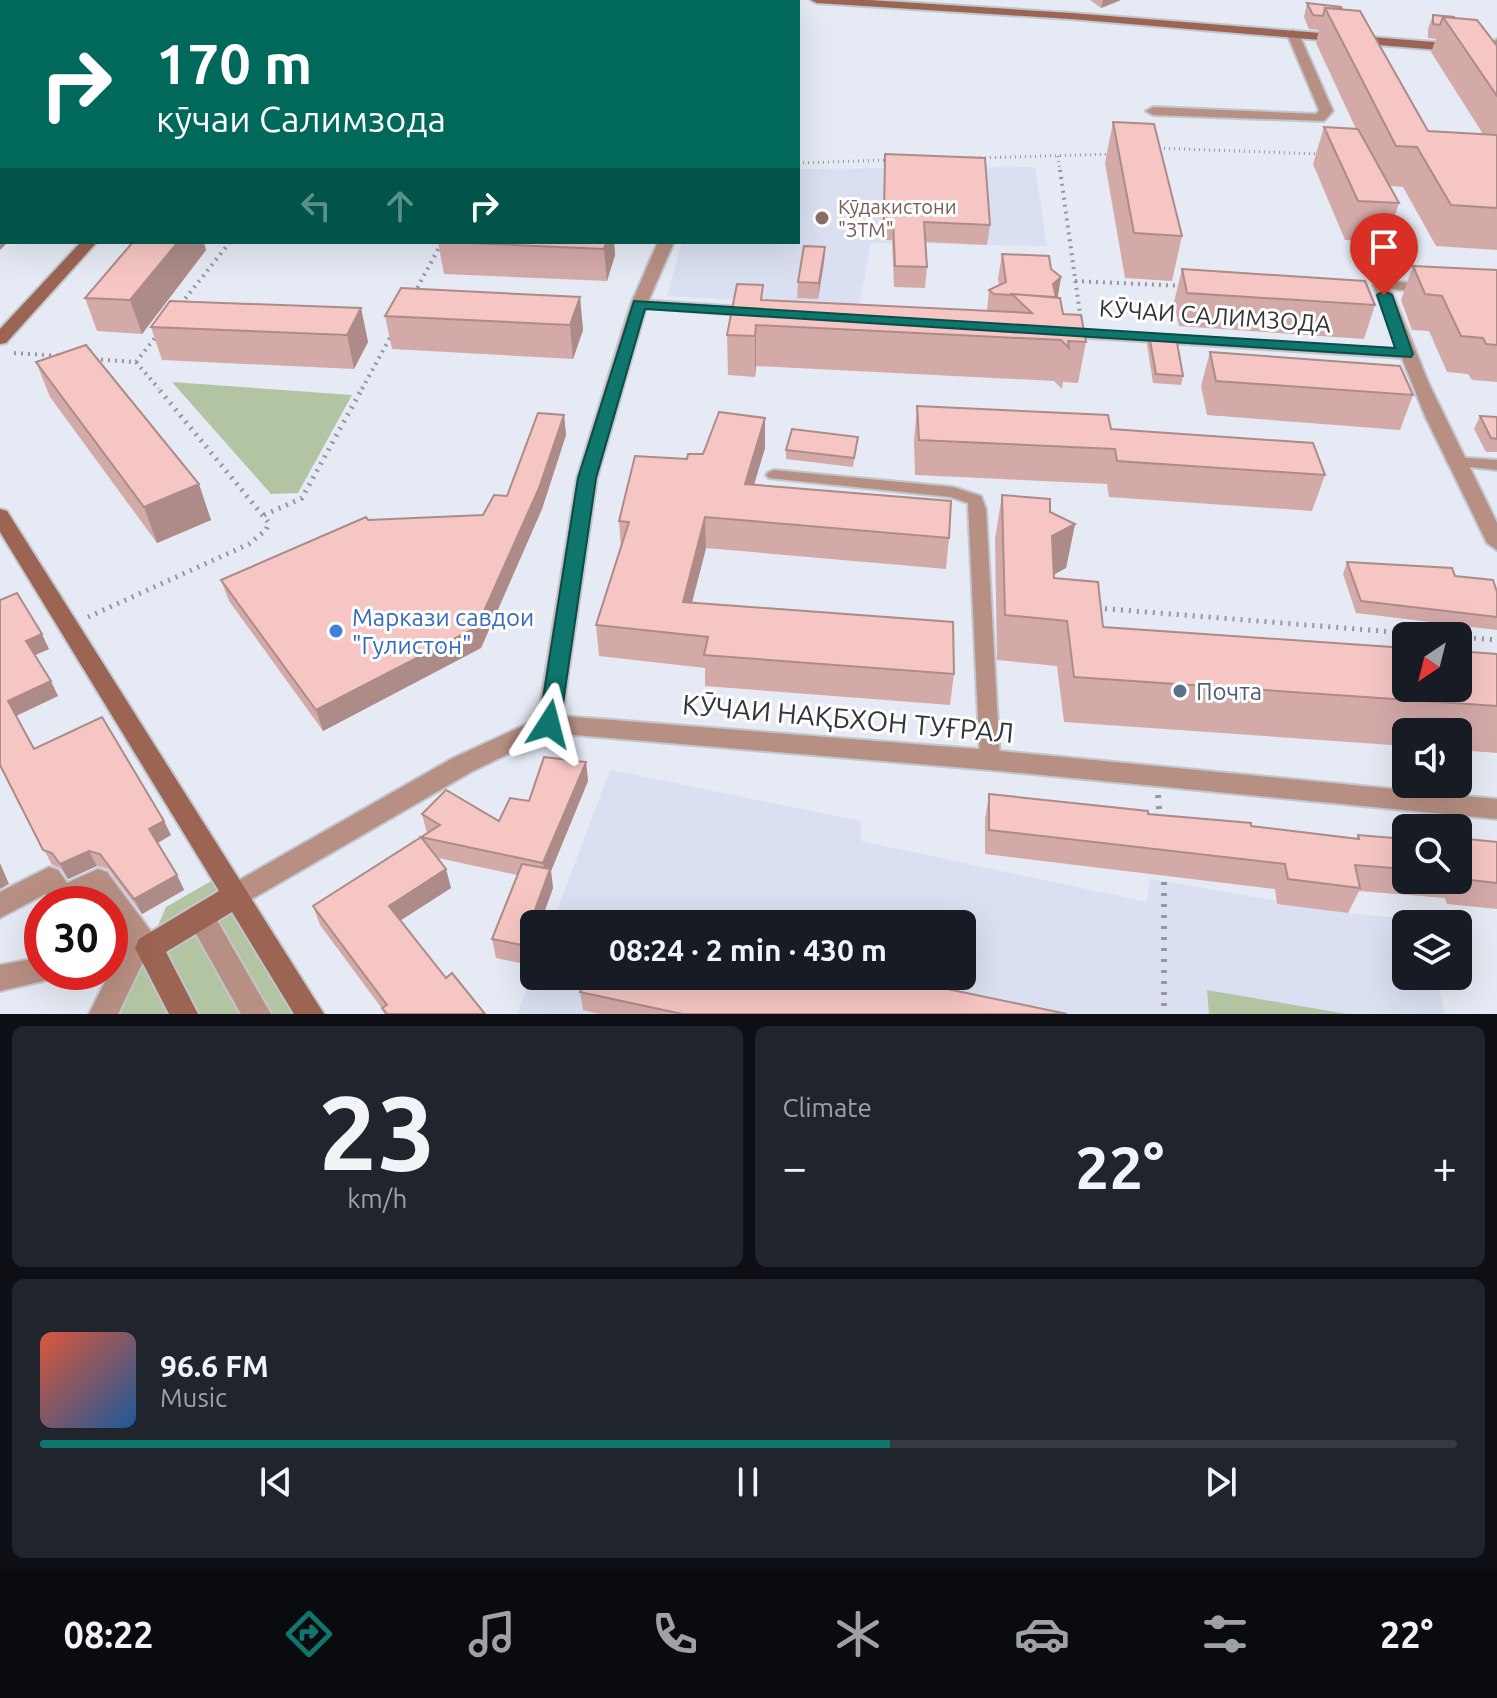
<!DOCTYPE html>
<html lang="en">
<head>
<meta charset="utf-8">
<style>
  body { margin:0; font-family:Ubuntu,sans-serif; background:#20242c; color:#f1f3f6; height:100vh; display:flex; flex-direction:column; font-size:30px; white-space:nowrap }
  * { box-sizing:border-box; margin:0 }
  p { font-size:26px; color:#9ea1a6 }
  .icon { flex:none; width:44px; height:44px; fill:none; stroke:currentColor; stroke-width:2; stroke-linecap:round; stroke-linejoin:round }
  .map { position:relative; height:1014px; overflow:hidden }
  .details { display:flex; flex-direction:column; gap:12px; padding:12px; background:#0d0f14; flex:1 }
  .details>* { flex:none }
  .top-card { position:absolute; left:0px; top:0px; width:800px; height:244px; box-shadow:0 8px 32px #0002; background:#00695c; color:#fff; overflow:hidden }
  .needle { width:52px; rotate:215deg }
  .fabs { position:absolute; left:1392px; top:622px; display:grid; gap:16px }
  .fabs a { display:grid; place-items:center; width:80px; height:80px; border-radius:12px; background:#171b24; box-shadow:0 8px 32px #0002; font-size:40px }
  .speed { position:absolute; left:24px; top:886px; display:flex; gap:16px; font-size:40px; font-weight:700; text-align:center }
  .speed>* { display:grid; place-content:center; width:104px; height:104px; border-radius:50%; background:#171b24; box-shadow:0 8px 32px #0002; line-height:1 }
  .speed .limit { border:12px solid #d22; background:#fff; color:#111 }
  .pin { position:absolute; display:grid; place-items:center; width:68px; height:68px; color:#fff; margin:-82px -34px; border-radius:50% 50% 50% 0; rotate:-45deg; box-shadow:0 0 8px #0007 }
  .pin .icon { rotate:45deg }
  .me { position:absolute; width:88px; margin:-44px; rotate:9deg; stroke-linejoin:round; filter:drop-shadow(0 0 6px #0008) }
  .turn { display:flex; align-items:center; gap:28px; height:168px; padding:0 24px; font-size:36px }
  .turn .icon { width:104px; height:104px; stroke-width:2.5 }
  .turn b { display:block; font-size:56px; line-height:68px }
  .lanes { display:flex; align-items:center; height:76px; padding:0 24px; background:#0003; justify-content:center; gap:40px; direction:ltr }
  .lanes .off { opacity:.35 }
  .big { font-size:60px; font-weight:700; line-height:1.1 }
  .details .tile { flex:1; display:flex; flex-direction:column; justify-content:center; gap:12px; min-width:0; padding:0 28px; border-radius:12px; background:#20242c }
  .details .dial { align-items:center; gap:0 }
  .dial b { font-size:104px; line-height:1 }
  .song { display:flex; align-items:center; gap:24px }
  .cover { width:96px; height:96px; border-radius:12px; background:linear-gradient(135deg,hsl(10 70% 55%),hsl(210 70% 35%)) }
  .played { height:8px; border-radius:4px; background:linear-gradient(90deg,#0f766e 60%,#363941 60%) }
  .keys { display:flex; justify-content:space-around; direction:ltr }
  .heat { display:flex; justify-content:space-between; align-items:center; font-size:44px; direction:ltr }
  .details .tiles { flex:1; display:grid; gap:12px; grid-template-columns:1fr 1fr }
  .tile:last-child { grid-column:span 2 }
  .trip { position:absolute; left:520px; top:910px; width:456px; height:80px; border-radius:12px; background:#171b24; box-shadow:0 8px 32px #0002; font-weight:700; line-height:80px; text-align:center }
  .tab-bar { display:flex; height:128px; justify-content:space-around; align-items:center; background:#090b0e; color:#9ea1a6 }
  .tab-bar .icon { width:56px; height:56px }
  .tab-bar .on { color:#0f766e }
  .tab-bar b { font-size:36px; color:#f1f3f6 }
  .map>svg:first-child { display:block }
  .built { fill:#dae0f1 }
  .green { fill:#b2c4a1 }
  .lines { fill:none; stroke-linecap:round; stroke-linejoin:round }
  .lane-casing { stroke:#c2c6ce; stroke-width:4 }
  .street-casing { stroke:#c2c6ce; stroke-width:4 }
  .secondary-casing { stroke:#c2c6ce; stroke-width:4 }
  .path-far3 { stroke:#94979e; stroke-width:3; stroke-dasharray:1 4; stroke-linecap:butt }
  .path-far2 { stroke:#94979e; stroke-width:4; stroke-dasharray:2 5; stroke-linecap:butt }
  .path-far1 { stroke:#94979e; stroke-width:5; stroke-dasharray:2 6; stroke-linecap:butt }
  .path { stroke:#94979e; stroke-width:6; stroke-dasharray:3 8; stroke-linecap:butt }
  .lane { fill:#b89083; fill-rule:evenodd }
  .street { fill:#b89083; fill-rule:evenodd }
  .secondary { fill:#9c6452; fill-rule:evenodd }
  .wall { fill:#d4aaa9 }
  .shaded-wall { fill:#ac8b89 }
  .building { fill:#f6c6c4; stroke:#ac8b89; stroke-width:2 }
  .route { fill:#0f766e; stroke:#0a4d48; stroke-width:2 }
  .education-dot { fill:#8d6e63; stroke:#fff; stroke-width:3 }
  .shop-dot { fill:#3f7fe0; stroke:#fff; stroke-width:3 }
  .service-dot { fill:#5c6f8a; stroke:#fff; stroke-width:3 }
  .labels { text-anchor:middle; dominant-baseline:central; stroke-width:6; stroke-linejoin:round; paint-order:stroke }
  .far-education-label { font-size:20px; fill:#785e54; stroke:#fff; text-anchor:start }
  .street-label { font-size:24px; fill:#333538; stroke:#fff }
  .shop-label { font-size:24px; fill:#366cbe; stroke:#fff; text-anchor:start }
  .service-label { font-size:24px; fill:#4e5e75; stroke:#fff; text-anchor:start }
  .near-street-label { font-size:28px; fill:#333538; stroke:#fff }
</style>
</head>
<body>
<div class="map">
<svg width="1497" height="1014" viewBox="0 0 1497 1014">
  <rect width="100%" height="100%" fill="#e6eaf4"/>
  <g class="built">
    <path d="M1035,167L1047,246L871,243L859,306L667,296L682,242H798V169Z"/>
    <path d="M610,770L861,821V841L1147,902L1150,879L1348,913L1422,920L1423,924H1406V976H1436L1445,1014H517L534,970V976H962V924H552Z"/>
  </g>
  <g class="green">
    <path d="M172,382L352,395L298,493L271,494Z"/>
    <path d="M213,880L293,1014H120L166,907Z"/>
    <path d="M1207,990L1347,1014H1209Z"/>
  </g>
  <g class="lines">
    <g class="lane-casing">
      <g id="lane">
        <path d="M1497,39V47L1494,50L1497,55V65L1494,64L1484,50Z"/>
        <path d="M1381,281L1428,284L1434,288L1428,292L1376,288L1375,285Z"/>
        <path d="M639,300L754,308L761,312L754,316L634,307V301Z"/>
        <path d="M1064,329L1405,350L1412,354L1405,358L1059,336V330Z"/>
        <path d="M1455,457L1497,460V470L1450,465L1447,462Z"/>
        <path d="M774,470L953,487L981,496L986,509L1000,760L997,765L990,768L983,765L980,760L968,503L951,497L769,478L766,475L769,472Z"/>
      </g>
    </g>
    <g class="street-casing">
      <g id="street">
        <path d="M1293,30L1299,34L1333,111L1324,121L1153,115L1146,111L1153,107L1316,114L1319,110L1287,34Z"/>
        <rect x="0" y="125" width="2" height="8"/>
        <path d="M658,242H674L647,304L597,478L562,716L990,750L1497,799V819L990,770L551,733L471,772L245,903L236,907L227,903L223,895L227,887L453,758L538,719L577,478L631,304Z"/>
        <path d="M1381,280L1389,285L1429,384L1497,523V550L1487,543L1425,416L1373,285Z"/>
        <path d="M49,867L58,870L67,883L98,869L107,872L155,937L152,942L156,950L152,959L143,962L118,1014H89L110,972V944L126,939L110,917V904H100L94,895L76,904H51L45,894L0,918V892Z"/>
        <path d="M200,904L210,908L271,1014H241L186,916L190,908Z"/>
        <path d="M42,957V972H55L52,979L0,991V965Z"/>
      </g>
    </g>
    <g class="secondary-casing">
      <g id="secondary">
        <path d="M159,0H171L157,2Z"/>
        <path d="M811,0H870L1071,13L1497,47V55L1071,19L817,3Z"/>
        <path d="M81,242H97L6,343L0,344V329Z"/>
        <path d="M0,509L7,511L324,1014H294L232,912L166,952L198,1014H169L135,948L139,939L219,891L0,532Z"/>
      </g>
    </g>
    <g class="path-far3">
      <path d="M1154,148L1320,154"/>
      <path d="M1058,156L1060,172"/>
      <path d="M975,158L1113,154"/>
      <path d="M798,163L889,160"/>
    </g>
    <g class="path-far2">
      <path d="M1060,170L1081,321"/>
      <path d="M1075,281L1184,286"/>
      <path d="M414,294L442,242"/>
      <path d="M181,304L230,242"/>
      <path d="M14,353L60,356"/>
      <path d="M94,359L136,362L158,334"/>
      <path d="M136,362L159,389"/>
      <path d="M362,389L392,334"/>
    </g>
    <g class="path-far1">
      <path d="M264,515L302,498L363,387"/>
      <path d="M1097,608L1443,636"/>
      <path d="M88,617L249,544L266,530L269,523L157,387"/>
      <path d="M1458,637L1497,640"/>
    </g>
    <g class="path">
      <path d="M1158,795L1160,821"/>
      <path d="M1164,871V1014"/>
    </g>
    <use href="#lane" class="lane"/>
    <use href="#street" class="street"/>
    <use href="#secondary" class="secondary"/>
  </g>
  <g class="wall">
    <path d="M1090,0H1121L1101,8Z"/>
    <path d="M1307,3L1341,7L1428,131L1483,134L1431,52L1436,39L1428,38V29L1433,15L1454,17L1497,46V250L1436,246L1403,187L1390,186L1399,203L1386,242L1345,240L1313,164L1324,127L1356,129L1316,43L1319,30L1309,29L1304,17Z"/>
    <path d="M1113,122L1182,236L1172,281L1125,278L1105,163Z"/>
    <path d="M885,154L990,225L987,245L925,242L927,267L925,288L894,287L892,240H882Z"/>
    <path d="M438,242H614L615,255L607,281L444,274Z"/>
    <path d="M825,247L824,262L818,299L797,298L798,282Z"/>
    <path d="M206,250L142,334L97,331L85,298Z"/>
    <path d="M1002,254L1051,269L1061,277L1057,297L1063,314L1086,342L1078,383L1063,382L1062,389L1054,381L756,366L755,377L728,375L727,335L763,300L987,311L989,290L999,285L998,279Z"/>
    <path d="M1413,266L1497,270V382L1472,380L1468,374L1447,372L1429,331L1412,330L1401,300Z"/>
    <path d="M1182,269L1375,305L1364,339L1179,326L1174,302Z"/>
    <path d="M580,297L583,330L573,359L392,349L385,316Z"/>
    <path d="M361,308L368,342L354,369L162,360L151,327Z"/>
    <path d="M1149,335L1183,376L1181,385L1153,383L1147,344Z"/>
    <path d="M1210,352L1413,395L1400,430L1207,415L1201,386Z"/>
    <path d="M36,362L211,520L157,543L50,397Z"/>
    <path d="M917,406L1111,429L1325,475L1312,511L1109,497L1107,484L915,475L914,441Z"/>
    <path d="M564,415L566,435L542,509L481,648L323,731L229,601L221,580L368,520L483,515L507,496Z"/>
    <path d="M1480,416L1497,417V452H1486L1474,429Z"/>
    <path d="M858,437L853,467L786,459V450Z"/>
    <path d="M765,448L754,485L949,538L946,569L706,548L692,603L954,674L950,705L705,686V668L599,656L596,625L621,548L619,521L687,459L703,454Z"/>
    <path d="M1002,495L1050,512L1075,524L1066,568L1054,574V578L1103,627L1497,654V753L1458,750V732H1406V746L1064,722L1057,666L997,660L995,539Z"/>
    <path d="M1347,562L1455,576L1497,592V630L1356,613L1343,574Z"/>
    <path d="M0,600L49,649L35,655L58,696L16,715L34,749L171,835L157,843L177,875L184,890L142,914L108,869L97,866L68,879L60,868L52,865L0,765Z"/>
    <path d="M586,762L588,781L551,871L553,888L525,964L496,958L492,939L517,875L438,858L446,869L451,888L401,920L446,978L485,1014H384L383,1010L320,925L313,906L427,833L422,814L499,821Z"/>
    <path d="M989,794L1356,839L1358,835L1406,839V880H1458V838L1497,842V909L1447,904L1445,898L1359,891L1348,913L1277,904L1275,889L985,854V819Z"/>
    <path d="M580,992L1067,1014H600L583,1010Z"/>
  </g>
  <g class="shaded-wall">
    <path d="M1103,0H1121L1101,8Z"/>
    <path d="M2,205V242H8L0,250V206Z"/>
    <path d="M178,242H204L206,250L142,334L130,300Z"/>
    <path d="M606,242H614L615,255L607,281L604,249Z"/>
    <path d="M825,247L824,262L818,299L819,283Z"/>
    <path d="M1061,277L1057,302L1053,284Z"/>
    <path d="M580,297L583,330L573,359L570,325Z"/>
    <path d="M361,308L368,342L354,369L347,335Z"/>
    <path d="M756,325V366L755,377V336Z"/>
    <path d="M564,415L566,435L542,509L481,648L323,731L316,710L477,627Z"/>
    <path d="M765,418V448L745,514V484Z"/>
    <path d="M199,484L211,520L157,543L144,507Z"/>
    <path d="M705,517L706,548L684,633L683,602Z"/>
    <path d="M1075,524L1066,568L1044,580L1052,536Z"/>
    <path d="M42,634L49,649L33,656L26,641Z"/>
    <path d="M51,681L58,696L16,716L8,701Z"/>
    <path d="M586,762L588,781L551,871L553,888L540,924H534V940L525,964L522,945L546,880L543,863Z"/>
    <path d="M164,821L171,835L156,844L149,829Z"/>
    <path d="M89,851L97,866L68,879L60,864Z"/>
    <path d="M0,863L9,884L0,889Z"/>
    <path d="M446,869L451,888L395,924L389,906Z"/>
    <path d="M177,875L184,890L142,914L134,899Z"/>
  </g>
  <g class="building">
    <path d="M1307,3L1341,7L1342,9L1325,8L1323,16L1313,15Z"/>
    <path d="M1325,8L1360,11L1428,131L1497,135V208L1451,205L1417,147L1396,146Z"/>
    <path d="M1433,15L1454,17V18L1443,17L1440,25L1433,24Z"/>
    <path d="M1443,17L1477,20L1497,46V96Z"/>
    <path d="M1113,122L1154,124L1182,236L1134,233Z"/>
    <path d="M1324,127L1358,129L1399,203L1358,201Z"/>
    <path d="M885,154L985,158L990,225L924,222L927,267L895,266L893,220H884Z"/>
    <path d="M2,168V205L0,206V169Z"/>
    <path d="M133,242H178L130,300L85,298Z"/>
    <path d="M449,242H606L604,249Z"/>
    <path d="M804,246L825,247L819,283L798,282Z"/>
    <path d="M1002,254L1049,256L1051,269L1061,277L1053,284L1056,297L994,294L989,290L1006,282Z"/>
    <path d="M1413,266L1497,270V345L1486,344L1483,338L1461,336L1442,296L1425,294Z"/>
    <path d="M1182,269L1365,281L1375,305L1187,293Z"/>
    <path d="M737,284L763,285L761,300L1032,313L1012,294L1060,298L1063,314L1081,315L1086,342L1068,341L1069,348L1061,340L756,325L755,336L727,335Z"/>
    <path d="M401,288L580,297L570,325L385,316Z"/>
    <path d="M170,301L361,308L347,335L151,327Z"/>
    <path d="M1149,335L1176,337L1183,376L1156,374Z"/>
    <path d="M86,345L199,484L144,507L36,362Z"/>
    <path d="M1210,352L1400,366L1413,395L1216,381Z"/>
    <path d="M917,406L1108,415L1111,429L1313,443L1325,475L1117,461L1115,449L919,440Z"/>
    <path d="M719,412L765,418L745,484L951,501L949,538L705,517L683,602L953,622L954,674L704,655L708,637L596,625L629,522L619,521L635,456L687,459L688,454H703Z"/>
    <path d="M538,413L564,415L539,488L477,627L316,710L221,580L366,517L368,520L483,515L494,495L507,496Z"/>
    <path d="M1480,416L1497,417V439L1491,438Z"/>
    <path d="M792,429L858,437L854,458L786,450Z"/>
    <path d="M1002,495L1050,499V512L1075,524L1052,536L1054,578L1098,582L1103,627L1406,648V688H1458V651L1497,654V706L1074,677L1067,621L1005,615Z"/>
    <path d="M1347,562L1452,568L1455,576L1493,580L1497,592V617L1361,601Z"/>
    <path d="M17,593L42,634L26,641L51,681L8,701L34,749L102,717L164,821L149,829L177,875L134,899L100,854L89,851L60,864L52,853L43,850L0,765V600Z"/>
    <path d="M544,757L586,762L543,863L421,837L446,869L389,906L446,978L452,973L485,1014H387L382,1008L387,1005L313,906L440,825L422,814L446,790L499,821L510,798L529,801Z"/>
    <path d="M989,794L1148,811V814L1251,823V826L1359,839L1358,835L1406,839V869L1355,865L1360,888L1288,879L1285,864L989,830Z"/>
    <path d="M1458,838L1497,842V883L1461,879L1459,874H1458Z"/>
    <path d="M522,864L550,869L522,945L492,939Z"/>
    <path d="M606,918L636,924H604Z"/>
    <path d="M586,976H885L1067,1014H682L580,992Z"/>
  </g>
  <path class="route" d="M1384,291L1392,295L1413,354L1411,357L645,309L596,478L560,724L557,730L549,732L542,730L539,724L578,478L634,301L1395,348L1377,295Z"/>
  <circle class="education-dot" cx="822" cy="218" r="8"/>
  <circle class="shop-dot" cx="336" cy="631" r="8"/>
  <circle class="service-dot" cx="1180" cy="691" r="8"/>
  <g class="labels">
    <g class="far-education-label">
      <text x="838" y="206">Кӯдакистони<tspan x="838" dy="23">"ЗТМ"</tspan></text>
    </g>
    <g class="street-label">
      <text transform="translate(1215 316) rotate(4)">КӮЧАИ САЛИМЗОДА</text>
    </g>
    <g class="shop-label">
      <text x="352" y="617">Маркази савдои<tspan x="352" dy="28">"Гулистон"</tspan></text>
    </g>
    <g class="service-label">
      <text x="1196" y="691">Почта</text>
    </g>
    <g class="near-street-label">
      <text transform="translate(848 718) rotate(5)">КӮЧАИ НАҚБХОН ТУҒРАЛ</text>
    </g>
  </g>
</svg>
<div class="fabs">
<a><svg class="needle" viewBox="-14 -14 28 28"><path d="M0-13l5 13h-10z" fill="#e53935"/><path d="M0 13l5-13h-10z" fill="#9ea1a6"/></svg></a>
<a><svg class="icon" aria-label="sound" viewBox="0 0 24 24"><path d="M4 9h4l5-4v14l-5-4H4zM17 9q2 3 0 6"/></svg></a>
<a><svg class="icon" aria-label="search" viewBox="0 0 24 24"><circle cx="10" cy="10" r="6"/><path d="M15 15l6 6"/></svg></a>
<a><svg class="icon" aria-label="layers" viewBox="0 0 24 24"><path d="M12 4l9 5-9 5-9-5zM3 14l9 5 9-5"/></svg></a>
</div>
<div class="speed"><div class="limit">30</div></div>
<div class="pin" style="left:1384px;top:295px;background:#d93025"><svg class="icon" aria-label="arrive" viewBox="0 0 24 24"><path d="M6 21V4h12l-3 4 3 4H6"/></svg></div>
<svg class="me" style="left:549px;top:724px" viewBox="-20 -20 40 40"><path d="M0-17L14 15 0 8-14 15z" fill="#0f766e" stroke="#fff" stroke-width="4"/></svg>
<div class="trip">08:24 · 2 min · 430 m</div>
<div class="top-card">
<div class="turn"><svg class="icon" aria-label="right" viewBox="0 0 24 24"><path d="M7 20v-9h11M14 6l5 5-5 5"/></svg><div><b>170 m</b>кӯчаи Салимзода</div></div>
<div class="lanes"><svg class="icon off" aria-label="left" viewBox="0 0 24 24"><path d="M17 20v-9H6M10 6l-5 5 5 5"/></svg><svg class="icon off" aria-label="ahead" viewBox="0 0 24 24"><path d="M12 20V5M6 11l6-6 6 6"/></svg><svg class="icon" aria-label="right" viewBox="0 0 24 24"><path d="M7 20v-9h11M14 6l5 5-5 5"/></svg></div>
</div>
</div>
<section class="details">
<div class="tiles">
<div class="tile dial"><b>23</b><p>km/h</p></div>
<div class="tile"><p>Climate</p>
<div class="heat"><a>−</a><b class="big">22°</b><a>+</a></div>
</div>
<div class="tile">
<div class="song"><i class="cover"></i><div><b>96.6 FM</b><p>Music</p></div></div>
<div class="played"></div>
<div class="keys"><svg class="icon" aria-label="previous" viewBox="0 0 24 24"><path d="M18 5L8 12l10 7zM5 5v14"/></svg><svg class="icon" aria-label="pause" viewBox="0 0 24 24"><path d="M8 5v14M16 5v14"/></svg><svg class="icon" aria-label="next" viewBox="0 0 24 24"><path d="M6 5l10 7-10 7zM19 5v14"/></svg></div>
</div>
</div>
</section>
<nav class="tab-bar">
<b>08:22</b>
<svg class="icon on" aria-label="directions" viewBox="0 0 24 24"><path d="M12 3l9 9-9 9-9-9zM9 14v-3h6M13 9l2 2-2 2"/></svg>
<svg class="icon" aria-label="music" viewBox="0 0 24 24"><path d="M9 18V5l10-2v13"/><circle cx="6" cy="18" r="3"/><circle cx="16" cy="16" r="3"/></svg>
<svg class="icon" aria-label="phone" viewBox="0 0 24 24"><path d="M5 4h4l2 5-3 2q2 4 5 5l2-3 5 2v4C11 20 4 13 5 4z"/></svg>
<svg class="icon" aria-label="climate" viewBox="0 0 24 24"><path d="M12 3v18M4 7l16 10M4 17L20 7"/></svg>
<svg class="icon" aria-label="car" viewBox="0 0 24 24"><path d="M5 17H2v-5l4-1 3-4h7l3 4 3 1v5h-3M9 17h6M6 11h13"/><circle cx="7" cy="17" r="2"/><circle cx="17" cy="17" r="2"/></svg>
<svg class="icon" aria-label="filters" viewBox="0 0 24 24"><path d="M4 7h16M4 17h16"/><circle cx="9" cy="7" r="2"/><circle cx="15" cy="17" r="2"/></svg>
<b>22°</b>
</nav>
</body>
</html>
